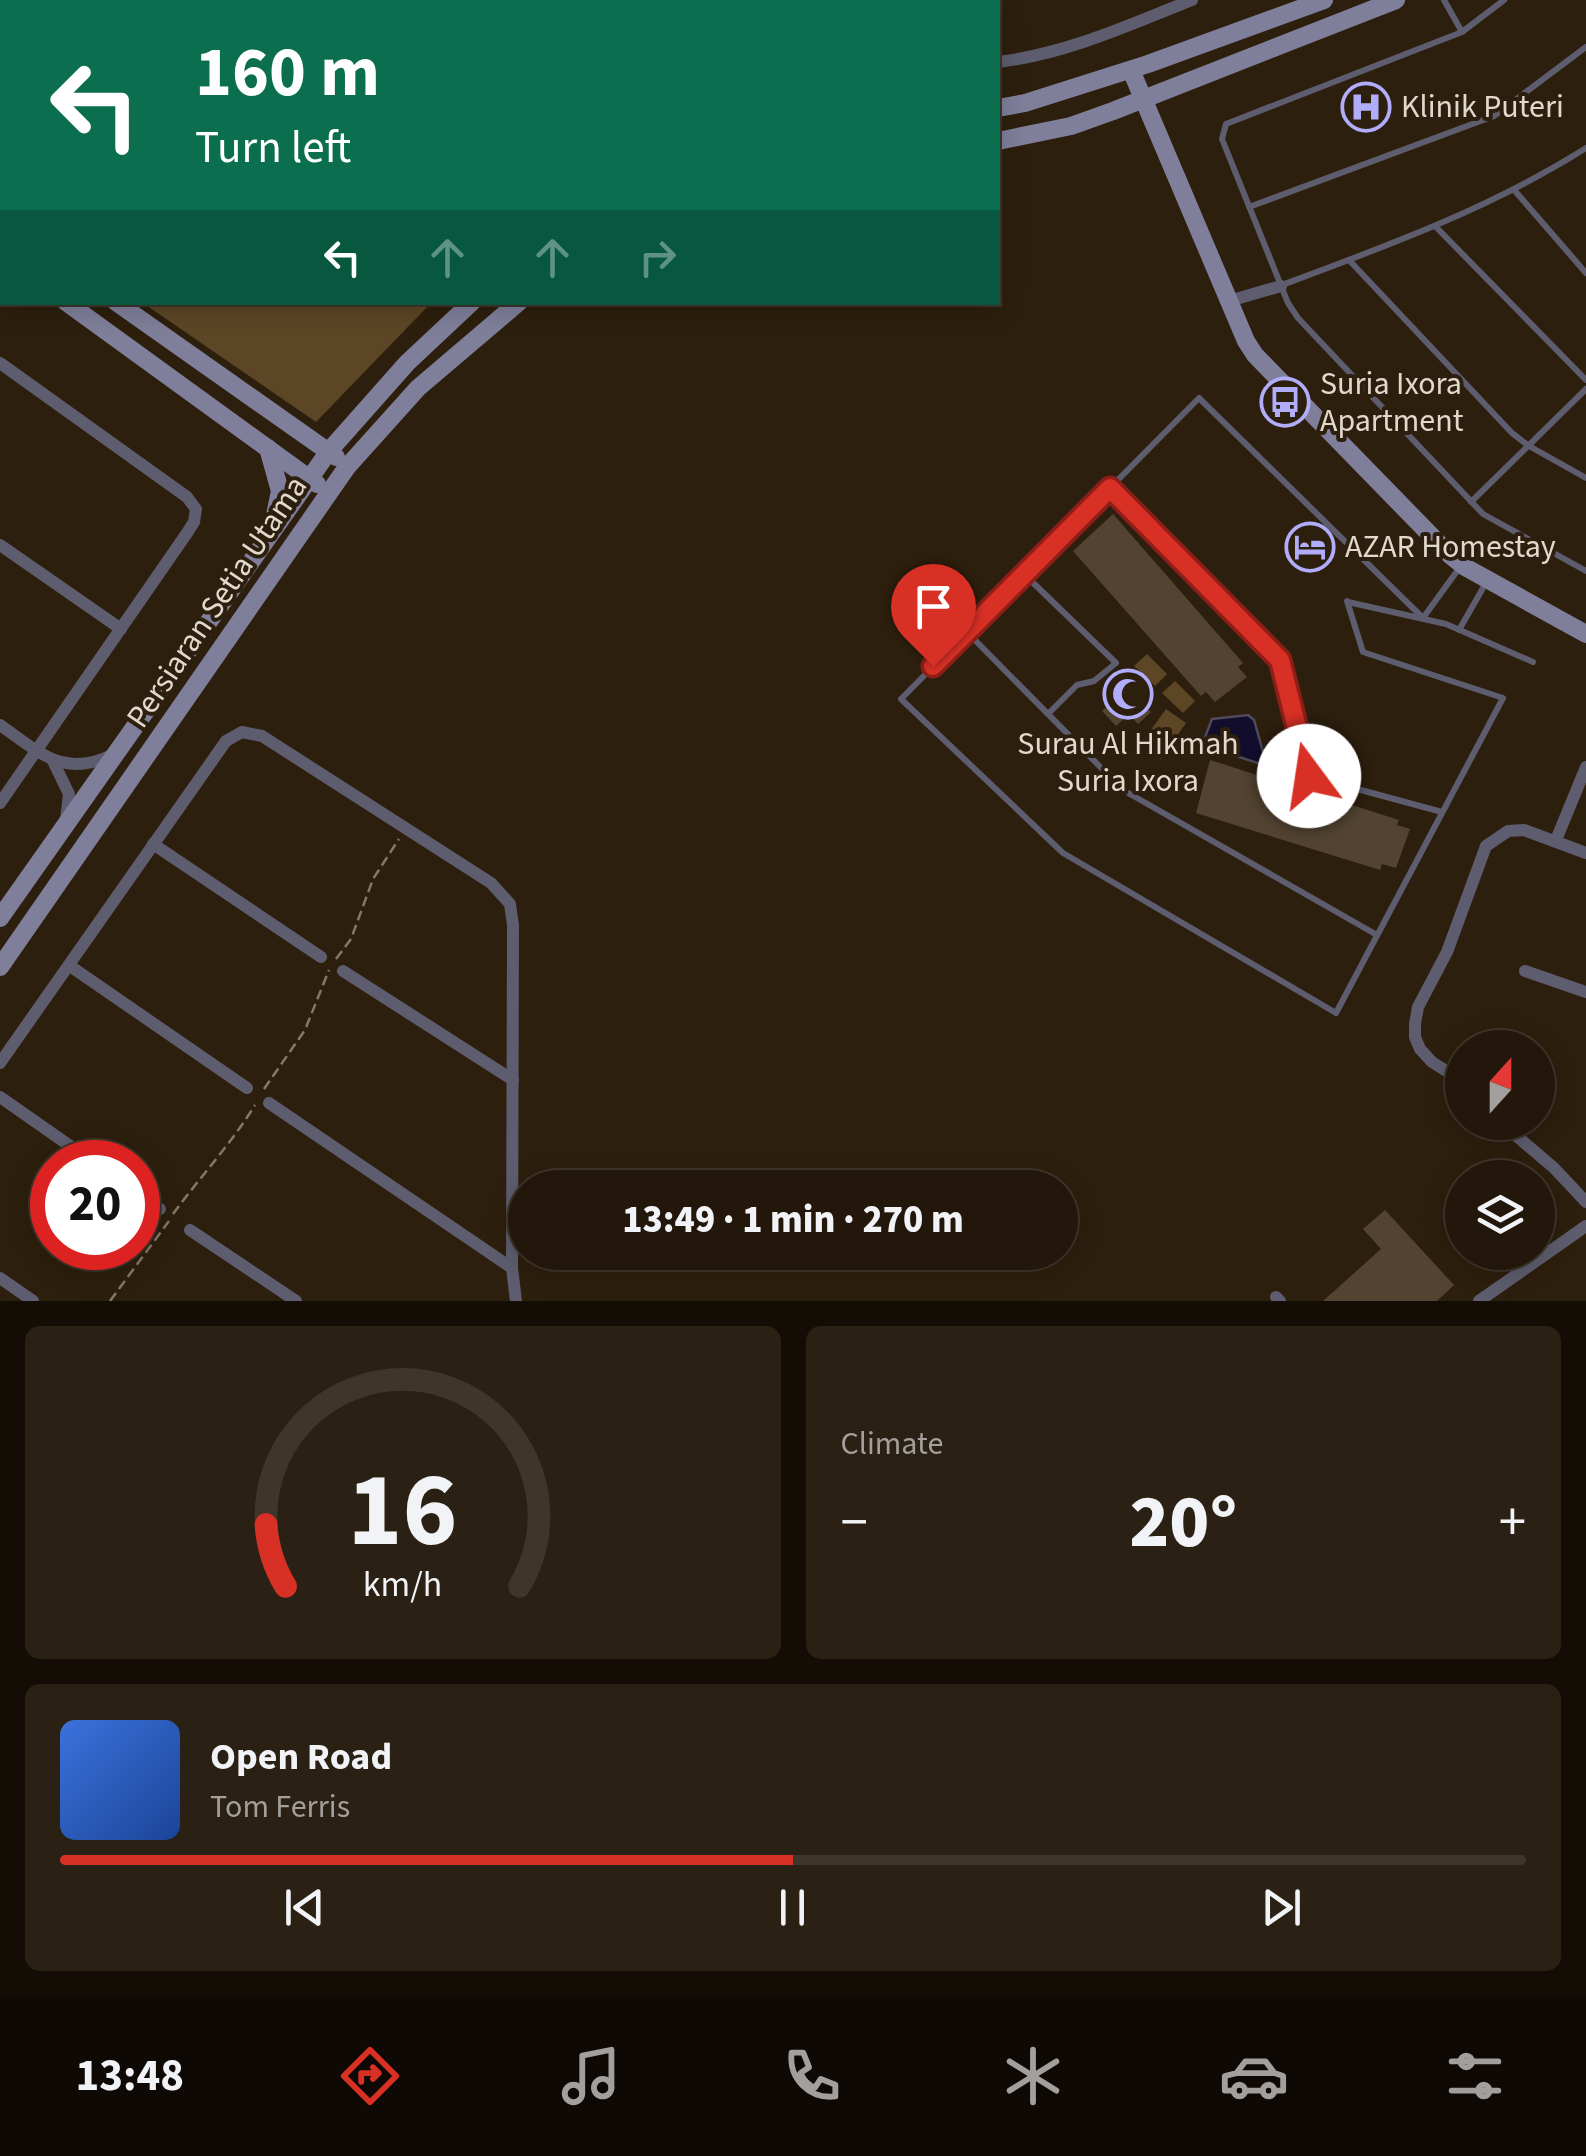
<!DOCTYPE html>
<html lang="en">
<head>
<meta charset="utf-8">
<style>
  body { margin:0; font-family:"Source Sans 3",sans-serif; background:#2a2013; color:#f1f3f6; height:100vh; display:flex; flex-direction:column; font-size:38px; white-space:nowrap }
  * { box-sizing:border-box; margin:0 }
  p { font-size:32px; color:#a29f9c }
  .icon { flex:none; width:55px; height:55px; fill:none; stroke:currentColor; stroke-width:2; stroke-linecap:round; stroke-linejoin:round }
  .map { position:relative; height:1301px; overflow:hidden }
  .sheet { display:flex; flex-direction:column; gap:25px; padding:25px; background:#130d06; flex:1 }
  .sheet>* { flex:none }
  .banner { position:absolute; left:0px; top:0px; width:1000px; height:305px; box-shadow:0 5px 25px #0003,0 0 0 2px #3f362b; background:#0b6e4f; color:#fff; overflow:hidden }
  .needle { width:65px; rotate:21deg }
  .buttons { position:absolute; left:1445px; top:1030px; display:grid; gap:20px }
  .buttons a { display:grid; place-items:center; width:110px; height:110px; border-radius:50%; background:#22170a; box-shadow:0 5px 25px #0003,0 0 0 2px #3f362b; font-size:50px }
  .speed { position:absolute; left:30px; top:1140px; display:flex; gap:20px; font-size:50px; font-weight:700; text-align:center }
  .speed>* { display:grid; place-content:center; width:130px; height:130px; border-radius:50%; background:#22170a; box-shadow:0 5px 25px #0003,0 0 0 2px #3f362b; line-height:1 }
  .speed .limit { border:15px solid #d22; background:#fff; color:#111 }
  .pin { position:absolute; display:grid; place-items:center; width:85px; height:85px; color:#fff; margin:-102px -42px; border-radius:50% 50% 50% 0; rotate:-45deg; box-shadow:0 0 10px #0007 }
  .pin .icon { rotate:45deg }
  .me { position:absolute; width:110px; margin:-55px; rotate:346deg; stroke-linejoin:round; filter:drop-shadow(0 0 8px #0008) }
  .turn { display:flex; align-items:center; gap:35px; height:210px; padding:0 30px; font-size:45px }
  .turn .icon { width:130px; height:130px; stroke-width:2.5 }
  .turn b { display:block; font-size:70px; line-height:85px }
  .lanes { display:flex; align-items:center; height:95px; padding:0 30px; background:#0003; justify-content:center; gap:50px; direction:ltr }
  .lanes .off { opacity:.35 }
  .big { font-size:75px; font-weight:800; line-height:1.1 }
  .sheet .widget { flex:1; display:flex; flex-direction:column; justify-content:center; gap:15px; min-width:0; padding:0 35px; border-radius:15px; background:#2a2013 }
  .sheet .dial { align-items:center; gap:0 }
  .dial svg { height:260px; overflow:visible; fill:none; stroke:#3f362b; stroke-width:7; stroke-linecap:round; text-anchor:middle }
  .dial text { fill:#f1f3f6; stroke:none }
  .song { display:flex; align-items:center; gap:30px }
  .cover { width:120px; height:120px; border-radius:15px; background:linear-gradient(135deg,hsl(220 70% 55%),hsl(220 70% 35%)) }
  .played { height:10px; border-radius:5px; background:linear-gradient(90deg,#d93025 50%,#3f362b 50%) }
  .keys { display:flex; justify-content:space-around; direction:ltr }
  .heat { display:flex; justify-content:space-between; align-items:center; font-size:55px; direction:ltr }
  .sheet .tiles { flex:1; display:grid; gap:25px; grid-template-columns:1fr 1fr }
  .widget:last-child { grid-column:span 2 }
  .trip { position:absolute; left:508px; top:1170px; width:570px; height:100px; border-radius:50px; background:#22170a; box-shadow:0 5px 25px #0003,0 0 0 2px #3f362b; font-weight:800; line-height:100px; text-align:center }
  .dock { display:flex; height:160px; justify-content:space-around; align-items:center; background:#0e0904; color:#a29f9c }
  .dock .icon { width:70px; height:70px }
  .dock .current { color:#d93025 }
  .dock b { font-size:45px; color:#f1f3f6 }
  .map>svg:first-child { display:block }
  .green { fill:#5d4626 }
  .water { fill:#120d2d; stroke:#504a5d; stroke-width:2.5 }
  .building { fill:#534431 }
  .lines { fill:none; stroke-linecap:round; stroke-linejoin:round }
  .path { stroke:#847869; stroke-width:2.5; stroke-dasharray:10 5; stroke-linecap:butt }
  .lane { stroke:#5e5d6f; stroke-width:6 }
  .street { stroke:#5e5d6f; stroke-width:12 }
  .secondary { stroke:#807f9b; stroke-width:18 }
  .route-casing { stroke:#8d1f18; stroke-width:25 }
  .route { stroke:#d93025; stroke-width:18 }
  .labels { text-anchor:middle; dominant-baseline:central; stroke-width:8; stroke-linejoin:round; paint-order:stroke }
  .poi-label { font-size:32px; fill:#e2d9cd; stroke:#2d1f0d; text-anchor:start }
  .street-label { font-size:32px; fill:#e2d9cd; stroke:#2d1f0d }
</style>
</head>
<body>
<div class="map">
<svg width="1586" height="1301" viewBox="0 0 1586 1301">
  <rect width="100%" height="100%" fill="#2d1f0d"/>
  <g class="green">
    <path d="M93,0H782V2H91Z"/>
    <path d="M143,303H431L316,422Z"/>
    <path d="M1147,654L1167,674L1155,686L1134,666Z"/>
    <path d="M1175,681L1195,701L1183,713L1162,693Z"/>
    <path d="M1166,709L1186,723L1161,759L1140,745Z"/>
  </g>
  <path class="water" d="M1248,715L1254,720L1267,766L1202,745L1212,719Z"/>
  <g class="building">
    <path d="M1113,514L1243,663L1238,667L1247,677L1215,702L1206,692L1201,696L1073,551Z"/>
    <path d="M1128,669L1153,698L1145,705L1151,712L1138,724L1129,714L1116,726L1102,711L1113,701L1103,691Z"/>
    <path d="M1210,760L1399,820L1397,825L1410,829L1396,868L1382,864L1380,870L1196,813Z"/>
    <path d="M1385,1210L1454,1285L1437,1301H1323L1381,1249L1363,1229Z"/>
  </g>
  <g class="lines">
    <g class="path">
      <path d="M256,0L259,2"/>
      <path d="M190,2L191,0"/>
      <path d="M404,2L406,0"/>
      <path d="M336,959L351,939L373,879L399,839"/>
      <path d="M264,1089L305,1030L329,970"/>
      <path d="M173,1214C200,1177 231,1144 255,1105"/>
      <path d="M110,1301L169,1221"/>
    </g>
    <g class="lane">
      <path d="M575,0L576,2"/>
      <path d="M1444,0L1462,32"/>
      <path d="M1504,0L1462,32L1226,124L1222,139L1288,303L1298,318L1483,514L1586,571"/>
      <path d="M1515,191L1586,273"/>
      <path d="M1249,207L1494,116L1586,47"/>
      <path d="M1436,227L1586,380"/>
      <path d="M1349,260L1512,433L1529,446L1586,478"/>
      <path d="M1282,285C1387,246 1491,208 1586,148"/>
      <path d="M1110,487L1280,659L1309,776L1442,812"/>
      <path d="M1471,502L1586,389"/>
      <path d="M1024,574L1116,663L1094,681L1077,685L1048,714"/>
      <path d="M1347,601L1363,652L1503,698L1336,1013L1063,853L901,699L1199,398L1423,618"/>
      <path d="M1348,602L1446,624L1533,662"/>
      <path d="M1423,618L1460,567"/>
      <path d="M1459,630L1487,581"/>
      <path d="M967,632L1123,790L1377,935"/>
    </g>
    <g class="street">
      <path d="M960,0V2"/>
      <path d="M66,2L68,0"/>
      <path d="M0,6L2,8"/>
      <path d="M998,62C1066,54 1129,25 1192,0"/>
      <path d="M0,103L2,99"/>
      <path d="M1229,301L1281,286"/>
      <path d="M0,363L187,497L196,509L194,522L187,533L0,803"/>
      <path d="M0,545L121,629"/>
      <path d="M0,725C40,753 64,779 114,754"/>
      <path d="M53,761L69,794L66,820"/>
      <path d="M1556,840L1586,767"/>
      <path d="M153,844L321,957"/>
      <path d="M70,966L247,1088"/>
      <path d="M343,971L513,1080"/>
      <path d="M1525,971L1586,992"/>
      <path d="M0,1063L226,741L242,732L262,736L491,883L510,904L513,925L512,1268"/>
      <path d="M1462,1081L1432,1062L1420,1049L1415,1037V1024L1418,1007L1447,952L1486,846L1508,831L1524,830L1586,853"/>
      <path d="M0,1097L93,1162"/>
      <path d="M269,1103L512,1268L516,1301"/>
      <path d="M1500,1122L1554,1168L1586,1202"/>
      <path d="M138,1193L160,1209"/>
      <path d="M190,1230L296,1301"/>
      <path d="M0,1278L33,1301"/>
      <path d="M1276,1297L1280,1301"/>
      <path d="M1479,1301L1586,1226"/>
    </g>
    <g class="secondary">
      <path d="M1131,70L1246,341L1255,355L1450,555L1465,567L1586,634"/>
      <path d="M998,108L1025,103L1148,64L1324,0"/>
      <path d="M998,141L1071,126L1113,111L1396,0"/>
      <path d="M0,220L2,221"/>
      <path d="M0,254L2,256"/>
      <path d="M66,302L317,484"/>
      <path d="M116,302L336,457"/>
      <path d="M268,448L280,491L274,520"/>
      <path d="M0,918L329,451L407,363L472,302"/>
      <path d="M0,967L347,467L418,388L519,302"/>
    </g>
  </g>
  <g class="lines">
    <g class="route-casing">
      <path id="route" d="M933,666L1110,488L1280,660L1309,776"/>
    </g>
    <use href="#route" class="route"/>
  </g>
  <defs>
    <g id="hospital-ring" transform="scale(2.5)"><circle r="9.5" fill="#2d1f0d" stroke="#b1adfa" stroke-width="1.5"/><path d="M-5-5h3v3.5h4V-5h3V5h-3V1.5h-4V5h-3Z" fill="#b1adfa"/></g>
    <g id="bus-ring" transform="scale(2.5)"><circle r="9.5" fill="#2d1f0d" stroke="#b1adfa" stroke-width="1.5"/><path d="M-5-6H5V4H4V6H2V4H-2V6H-4V4H-5ZM-3.5-4V0h7V-4ZM-3.5 1.2v1.5H-2V1.2ZM2 1.2v1.5H3.5V1.2Z" fill="#b1adfa"/></g>
    <g id="hotel-ring" transform="scale(2.5)"><circle r="9.5" fill="#2d1f0d" stroke="#b1adfa" stroke-width="1.5"/><path d="M-6-4.5h1.5V1H6V5H4.5V3h-9V5H-6ZM-4 0a1.8 1.8 0 1 1 3.6 0ZM.5 0V-2.5h3Q6-2.5 6 0Z" fill="#b1adfa"/></g>
    <g id="mosque-ring" transform="scale(2.5)"><circle r="9.5" fill="#2d1f0d" stroke="#b1adfa" stroke-width="1.5"/><path d="M3.5-4.9A6 6 0 1 0 3.5 4.9A5 5 0 1 1 3.5-4.9Z" fill="#b1adfa"/></g>
  </defs>
  <g fill-rule="evenodd">
    <use href="#hospital-ring" x="1366" y="107"/>
    <use href="#bus-ring" x="1285" y="402"/>
    <use href="#hotel-ring" x="1310" y="547"/>
    <use href="#mosque-ring" x="1128" y="694"/>
  </g>
  <g class="labels">
    <g class="poi-label">
      <text x="1401" y="107">Klinik Puteri</text>
      <text x="1320" y="384">Suria Ixora<tspan x="1320" dy="37">Apartment</tspan></text>
      <text x="1345" y="547">AZAR Homestay</text>
      <text x="1128" y="744" text-anchor="middle">Surau Al Hikmah<tspan x="1128" dy="37">Suria Ixora</tspan></text>
    </g>
    <g class="street-label">
      <text transform="translate(217 602) rotate(-56)">Persiaran Setia Utama</text>
    </g>
  </g>
</svg>
<div class="buttons">
<a><svg class="needle" viewBox="-14 -14 28 28"><path d="M0-13l5 13h-10z" fill="#e53935"/><path d="M0 13l5-13h-10z" fill="#a29f9c"/></svg></a>
<a><svg class="icon" aria-label="layers" viewBox="0 0 24 24"><path d="M12 4l9 5-9 5-9-5zM3 14l9 5 9-5"/></svg></a>
</div>
<div class="speed"><div class="limit">20</div></div>
<div class="pin" style="left:933px;top:666px;background:#d93025"><svg class="icon" aria-label="arrive" viewBox="0 0 24 24"><path d="M6 21V4h12l-3 4 3 4H6"/></svg></div>
<svg class="me" style="left:1309px;top:776px" viewBox="-20 -20 40 40"><circle r="19" fill="#fff"/><path d="M0-13L10 11 0 6-10 11z" fill="#d93025"/></svg>
<div class="trip">13:49 · 1 min · 270 m</div>
<div class="banner">
<div class="turn"><svg class="icon" aria-label="left" viewBox="0 0 24 24"><path d="M17 20v-9H6M10 6l-5 5 5 5"/></svg><div><b>160 m</b>Turn left</div></div>
<div class="lanes"><svg class="icon" aria-label="left" viewBox="0 0 24 24"><path d="M17 20v-9H6M10 6l-5 5 5 5"/></svg><svg class="icon off" aria-label="ahead" viewBox="0 0 24 24"><path d="M12 20V5M6 11l6-6 6 6"/></svg><svg class="icon off" aria-label="ahead" viewBox="0 0 24 24"><path d="M12 20V5M6 11l6-6 6 6"/></svg><svg class="icon off" aria-label="right" viewBox="0 0 24 24"><path d="M7 20v-9h11M14 6l5 5-5 5"/></svg></div>
</div>
</div>
<section class="sheet">
<div class="tiles">
<div class="widget dial"><svg viewBox="0 0 100 80">
<path d="M14 69A42 42 0 1 1 86 69"/>
<path d="M14 69A42 42 0 0 1 8 50" stroke="#d93025"/>
<text x="50" y="56" font-size="32" font-weight="700">16</text>
<text x="50" y="72" font-size="11">km/h</text>
</svg></div>
<div class="widget"><p>Climate</p>
<div class="heat"><a>−</a><b class="big">20°</b><a>+</a></div>
</div>
<div class="widget">
<div class="song"><i class="cover"></i><div><b>Open Road</b><p>Tom Ferris</p></div></div>
<div class="played"></div>
<div class="keys"><svg class="icon" aria-label="previous" viewBox="0 0 24 24"><path d="M18 5L8 12l10 7zM5 5v14"/></svg><svg class="icon" aria-label="pause" viewBox="0 0 24 24"><path d="M8 5v14M16 5v14"/></svg><svg class="icon" aria-label="next" viewBox="0 0 24 24"><path d="M6 5l10 7-10 7zM19 5v14"/></svg></div>
</div>
</div>
</section>
<nav class="dock">
<b>13:48</b>
<svg class="icon current" aria-label="directions" viewBox="0 0 24 24"><path d="M12 3l9 9-9 9-9-9zM9 14v-3h6M13 9l2 2-2 2"/></svg>
<svg class="icon" aria-label="music" viewBox="0 0 24 24"><path d="M9 18V5l10-2v13"/><circle cx="6" cy="18" r="3"/><circle cx="16" cy="16" r="3"/></svg>
<svg class="icon" aria-label="phone" viewBox="0 0 24 24"><path d="M5 4h4l2 5-3 2q2 4 5 5l2-3 5 2v4C11 20 4 13 5 4z"/></svg>
<svg class="icon" aria-label="climate" viewBox="0 0 24 24"><path d="M12 3v18M4 7l16 10M4 17L20 7"/></svg>
<svg class="icon" aria-label="car" viewBox="0 0 24 24"><path d="M5 17H2v-5l4-1 3-4h7l3 4 3 1v5h-3M9 17h6M6 11h13"/><circle cx="7" cy="17" r="2"/><circle cx="17" cy="17" r="2"/></svg>
<svg class="icon" aria-label="filters" viewBox="0 0 24 24"><path d="M4 7h16M4 17h16"/><circle cx="9" cy="7" r="2"/><circle cx="15" cy="17" r="2"/></svg>
</nav>
</body>
</html>
